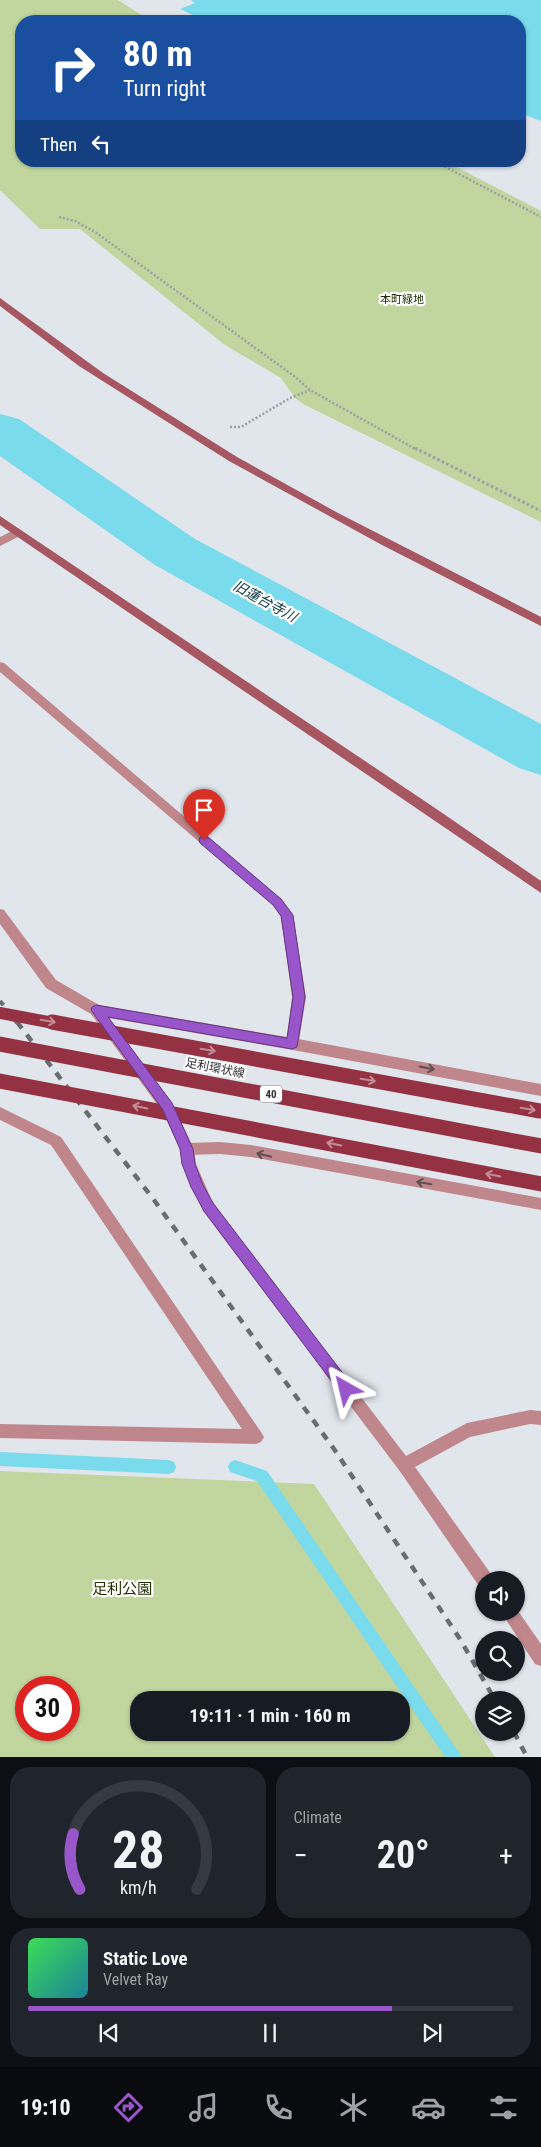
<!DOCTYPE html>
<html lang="en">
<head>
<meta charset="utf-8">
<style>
  body { margin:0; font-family:"Roboto Condensed","Noto Sans JP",sans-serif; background:#20242c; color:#f1f3f6; height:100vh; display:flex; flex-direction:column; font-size:19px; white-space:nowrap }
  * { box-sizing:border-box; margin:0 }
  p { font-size:16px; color:#9ea1a6 }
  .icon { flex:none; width:28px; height:28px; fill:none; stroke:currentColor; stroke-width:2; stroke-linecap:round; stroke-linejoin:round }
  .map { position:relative; height:1757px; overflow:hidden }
  .side { display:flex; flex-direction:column; gap:10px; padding:10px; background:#0d0f14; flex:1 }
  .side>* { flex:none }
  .guide { position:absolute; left:15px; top:15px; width:511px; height:152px; border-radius:20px; box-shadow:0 1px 4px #0004; background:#1a4fa0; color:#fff; overflow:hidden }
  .buttons { position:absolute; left:475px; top:1571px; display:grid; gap:10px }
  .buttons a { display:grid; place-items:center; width:50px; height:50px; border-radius:50%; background:#171b24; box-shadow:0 1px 4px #0004; font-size:25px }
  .speed { position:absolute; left:15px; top:1676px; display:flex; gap:10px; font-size:25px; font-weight:700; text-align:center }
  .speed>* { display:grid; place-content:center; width:65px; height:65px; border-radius:50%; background:#171b24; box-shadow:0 1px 4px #0004; line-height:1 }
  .speed .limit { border:8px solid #d22; background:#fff; color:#111 }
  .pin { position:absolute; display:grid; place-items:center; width:42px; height:42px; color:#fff; margin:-51px -21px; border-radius:50% 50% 50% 0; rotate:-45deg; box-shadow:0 0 5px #0007 }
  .pin .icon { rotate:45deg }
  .me { position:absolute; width:55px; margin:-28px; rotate:323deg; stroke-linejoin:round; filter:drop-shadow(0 0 4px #0008) }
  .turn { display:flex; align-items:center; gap:18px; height:105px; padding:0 25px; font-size:22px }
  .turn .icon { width:65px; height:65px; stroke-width:2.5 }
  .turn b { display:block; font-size:35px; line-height:42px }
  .then { display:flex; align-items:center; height:48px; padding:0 25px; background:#0003; gap:10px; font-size:19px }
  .big { font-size:38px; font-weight:700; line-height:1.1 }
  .side .card { flex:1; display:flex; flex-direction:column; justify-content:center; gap:8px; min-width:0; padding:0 18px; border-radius:20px; background:#20242c }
  .side .dial { align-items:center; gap:0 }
  .dial svg { height:130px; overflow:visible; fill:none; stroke:#363941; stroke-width:7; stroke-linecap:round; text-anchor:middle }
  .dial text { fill:#f1f3f6; stroke:none }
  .song { display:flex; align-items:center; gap:15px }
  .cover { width:60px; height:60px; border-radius:8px; background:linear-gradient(135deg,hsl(130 70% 55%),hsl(190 70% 35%)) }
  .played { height:5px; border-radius:2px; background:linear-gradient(90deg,#9955ca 75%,#363941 75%) }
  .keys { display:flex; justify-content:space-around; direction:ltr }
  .heat { display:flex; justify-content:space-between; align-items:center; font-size:28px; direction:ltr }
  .side .tiles { flex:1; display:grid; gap:10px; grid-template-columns:1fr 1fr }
  .card:last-child { grid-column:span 2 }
  .trip { position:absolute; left:130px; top:1691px; width:280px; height:50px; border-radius:20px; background:#171b24; box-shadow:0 1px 4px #0004; font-weight:700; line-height:50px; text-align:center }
  .dock { display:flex; height:80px; justify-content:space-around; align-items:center; background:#090b0e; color:#9ea1a6 }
  .dock .icon { width:35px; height:35px }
  .dock .selected { color:#9955ca }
  .dock b { font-size:22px; color:#f1f3f6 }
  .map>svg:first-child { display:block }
  .green { fill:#c0d69e; fill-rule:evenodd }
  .water { fill:#7adbed }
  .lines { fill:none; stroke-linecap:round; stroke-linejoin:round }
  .stream { fill:#7adbed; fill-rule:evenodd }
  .river { fill:#7adbed; fill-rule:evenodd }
  .path-far1 { stroke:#9ca0a4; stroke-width:2.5; stroke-dasharray:2 2; stroke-linecap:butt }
  .path { stroke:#9ca0a4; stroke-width:3; stroke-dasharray:2.5 2.5; stroke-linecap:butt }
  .lane { fill:#bf878c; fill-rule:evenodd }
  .street { fill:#bf878c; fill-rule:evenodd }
  .secondary { fill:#a75762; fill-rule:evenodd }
  .rail-far1 { stroke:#696c70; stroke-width:4; stroke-dasharray:5.5 5.5; stroke-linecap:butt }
  .rail { stroke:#696c70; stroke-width:4.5; stroke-dasharray:8 8; stroke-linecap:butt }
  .primary-bridge-far1 { stroke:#943244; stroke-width:12 }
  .primary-bridge { stroke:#943244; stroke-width:15 }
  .oneway { stroke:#c48e98 }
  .oneway2 { stroke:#604e51 }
  .route { fill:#9955ca; stroke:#633783 }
  .labels { text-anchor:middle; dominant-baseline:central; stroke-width:4.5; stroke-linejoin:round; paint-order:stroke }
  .far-park-label { font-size:11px; fill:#213000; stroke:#fff }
  .shield { fill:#fff; stroke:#6c6d6f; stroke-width:1 }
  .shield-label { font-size:11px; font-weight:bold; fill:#2d2f31 }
  .street-label { font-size:12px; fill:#2d2f31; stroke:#fff }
  .water-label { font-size:14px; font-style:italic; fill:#0c3a42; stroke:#fff }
  .near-park-label { font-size:15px; fill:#213000; stroke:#fff }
</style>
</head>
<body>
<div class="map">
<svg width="541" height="1757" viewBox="0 0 541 1757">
  <rect width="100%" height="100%" fill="#e1e6ec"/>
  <g class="green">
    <path d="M0,0H118L146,18L140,21H21V161H445L541,211V522L305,405L295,398L281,378L225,345L80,229H40L0,190Z"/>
    <path d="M0,1471L314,1484L495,1757H0ZM26,1688H69V1730H26ZM139,1700H401V1732H139Z"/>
  </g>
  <path class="water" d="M191,0H541V121L520,113V21H205L180,9L195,3Z"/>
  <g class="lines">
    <g class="stream">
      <path d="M0,1452L169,1460L174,1462L176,1467L174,1472L169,1474L0,1466Z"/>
      <path d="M235,1460L267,1471L462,1757H445L257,1481L230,1472L228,1467L230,1462Z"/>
    </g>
    <path class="river" d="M0,414L19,419L195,539L541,724V775L519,768L155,565L0,456Z"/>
    <g class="path-far1">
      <path d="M434,161L541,217"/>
      <path d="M59,217L75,221L95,232L294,376L310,390L417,450"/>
      <path d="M230,427H241L290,398L310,390"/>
    </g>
    <path class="path" d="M415,448L541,511"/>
    <g class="lane">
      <path d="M293,1038L541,1084V1096L293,1050L288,1048L286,1044L288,1040Z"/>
      <path d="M220,1142L251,1145L541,1198V1210L251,1157L220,1154L187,1155L182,1153L180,1149L182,1145L187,1143Z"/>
    </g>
    <g class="street">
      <path d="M18,528L23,532L22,535L0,546V537Z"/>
      <path d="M0,662L4,663L281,899L293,915L306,997L298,1048L293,1050L109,1018L172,1103L194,1149L196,1164L213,1203L406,1456L467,1423L530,1410L541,1411V1425L530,1424L470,1437L415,1467L491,1574L493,1580H484V1587L479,1586L399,1470L203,1211L182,1164L180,1149L162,1111L91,1014L46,988L0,924V909L4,910L56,980L99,1005L287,1037L292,997L281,916L273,905L0,672Z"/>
      <path d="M0,1107L61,1137L261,1432L264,1437L261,1442L256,1444L0,1438V1424L242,1429L51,1145L0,1120Z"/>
      <path d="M516,1608L541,1644V1666L535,1664L501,1612H516Z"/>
    </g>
    <g class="secondary">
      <path d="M0,298L103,373L237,457L338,513L541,617V626L382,545L229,461L79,366L0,306Z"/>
      <path d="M0,516L438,810L541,881V893L0,525Z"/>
    </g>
    <path class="rail-far1" d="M0,1001L18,1024"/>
    <g class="rail">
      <path d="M17,1022L154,1200L334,1449L460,1639L495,1700"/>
      <path d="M514,1732L527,1757"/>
    </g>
    <path class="primary-bridge-far1" d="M0,1013L59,1024"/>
    <g class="primary-bridge">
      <path d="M52,1022L540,1111"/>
      <path d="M0,1044L541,1146"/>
      <path d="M0,1081L541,1184"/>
    </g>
  </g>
  <defs><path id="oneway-shaft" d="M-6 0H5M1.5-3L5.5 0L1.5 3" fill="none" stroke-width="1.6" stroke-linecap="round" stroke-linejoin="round" transform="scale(1.25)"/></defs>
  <g class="oneway">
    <use href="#oneway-shaft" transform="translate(48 1021) rotate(10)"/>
    <use href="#oneway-shaft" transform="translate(208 1050) rotate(10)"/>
    <use href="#oneway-shaft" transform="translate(368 1080) rotate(10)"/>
    <use href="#oneway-shaft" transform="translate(140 1107) rotate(-169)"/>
    <use href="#oneway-shaft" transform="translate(528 1109) rotate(10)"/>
    <use href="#oneway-shaft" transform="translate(334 1144) rotate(-169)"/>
    <use href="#oneway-shaft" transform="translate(493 1175) rotate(-169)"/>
  </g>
  <g class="oneway2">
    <use href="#oneway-shaft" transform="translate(427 1068) rotate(11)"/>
    <use href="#oneway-shaft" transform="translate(264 1155) rotate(-167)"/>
    <use href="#oneway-shaft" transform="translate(424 1183) rotate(-170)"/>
  </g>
  <path class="route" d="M204,835L208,837L281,899L293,915L305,997L297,1047L292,1049L108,1017L172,1103L193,1149L195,1164L203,1185L213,1203L351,1384L353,1389L351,1394L346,1395L341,1394L204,1211L191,1187L182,1164L180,1149L163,1110L91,1010L92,1007L96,1005L287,1038L293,997L281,916L273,905L200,843L199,840L200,837Z"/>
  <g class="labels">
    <g class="far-park-label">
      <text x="402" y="299">本町緑地</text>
    </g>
    <rect class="shield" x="260" y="1085.5" width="22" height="17" rx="4"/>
    <g class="shield-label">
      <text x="271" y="1094">40</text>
    </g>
    <g class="street-label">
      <text transform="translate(215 1068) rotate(11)">足利環状線</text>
    </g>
    <g class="water-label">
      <text transform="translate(265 601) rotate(29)">旧蓮台寺川</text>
    </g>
    <g class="near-park-label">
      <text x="122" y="1589">足利公園</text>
    </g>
  </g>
</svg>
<div class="buttons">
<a><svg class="icon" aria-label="sound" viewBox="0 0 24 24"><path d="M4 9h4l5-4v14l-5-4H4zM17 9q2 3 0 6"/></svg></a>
<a><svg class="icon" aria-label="search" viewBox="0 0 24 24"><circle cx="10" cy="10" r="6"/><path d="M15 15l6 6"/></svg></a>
<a><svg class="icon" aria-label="layers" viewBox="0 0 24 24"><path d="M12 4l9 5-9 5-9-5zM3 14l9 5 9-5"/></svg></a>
</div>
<div class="speed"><div class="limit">30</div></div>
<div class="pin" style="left:204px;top:840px;background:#d93025"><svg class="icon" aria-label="arrive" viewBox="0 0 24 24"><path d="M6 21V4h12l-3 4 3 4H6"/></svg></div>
<svg class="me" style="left:346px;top:1389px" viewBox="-20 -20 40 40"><path d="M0-17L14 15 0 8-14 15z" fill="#9955ca" stroke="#fff" stroke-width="4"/></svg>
<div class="trip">19:11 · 1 min · 160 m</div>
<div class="guide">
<div class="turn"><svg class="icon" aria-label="right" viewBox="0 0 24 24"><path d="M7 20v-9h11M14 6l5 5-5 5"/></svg><div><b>80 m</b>Turn right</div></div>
<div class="then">Then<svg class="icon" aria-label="left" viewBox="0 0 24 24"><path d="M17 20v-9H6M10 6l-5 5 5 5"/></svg></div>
</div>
</div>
<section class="side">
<div class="tiles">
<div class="card dial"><svg viewBox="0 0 100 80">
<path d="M14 69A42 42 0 1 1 86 69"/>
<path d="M14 69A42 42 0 0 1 10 35" stroke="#9955ca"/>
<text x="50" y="56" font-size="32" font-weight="700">28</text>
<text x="50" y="72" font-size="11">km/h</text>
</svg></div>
<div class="card"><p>Climate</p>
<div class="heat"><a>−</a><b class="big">20°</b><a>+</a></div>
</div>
<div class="card">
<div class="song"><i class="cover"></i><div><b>Static Love</b><p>Velvet Ray</p></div></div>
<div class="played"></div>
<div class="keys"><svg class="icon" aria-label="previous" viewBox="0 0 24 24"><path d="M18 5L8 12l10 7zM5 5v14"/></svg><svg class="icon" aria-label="pause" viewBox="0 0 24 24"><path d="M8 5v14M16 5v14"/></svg><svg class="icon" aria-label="next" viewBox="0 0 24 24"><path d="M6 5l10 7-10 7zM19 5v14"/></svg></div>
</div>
</div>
</section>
<nav class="dock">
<b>19:10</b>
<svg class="icon selected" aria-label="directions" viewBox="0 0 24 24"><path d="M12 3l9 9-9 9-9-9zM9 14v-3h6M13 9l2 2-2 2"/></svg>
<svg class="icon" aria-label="music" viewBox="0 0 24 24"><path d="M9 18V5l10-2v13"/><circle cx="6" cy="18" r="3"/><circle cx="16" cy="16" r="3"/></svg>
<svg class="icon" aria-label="phone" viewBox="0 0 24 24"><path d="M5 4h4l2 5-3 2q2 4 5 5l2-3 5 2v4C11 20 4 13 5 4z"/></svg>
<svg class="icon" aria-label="climate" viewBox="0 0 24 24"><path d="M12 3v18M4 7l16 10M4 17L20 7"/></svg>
<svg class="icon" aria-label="car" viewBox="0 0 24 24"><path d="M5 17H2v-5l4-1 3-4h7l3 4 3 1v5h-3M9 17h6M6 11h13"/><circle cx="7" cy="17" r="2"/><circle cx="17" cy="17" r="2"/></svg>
<svg class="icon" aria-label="filters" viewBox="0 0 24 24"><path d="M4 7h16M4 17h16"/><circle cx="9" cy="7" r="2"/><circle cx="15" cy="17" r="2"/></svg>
</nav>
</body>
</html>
